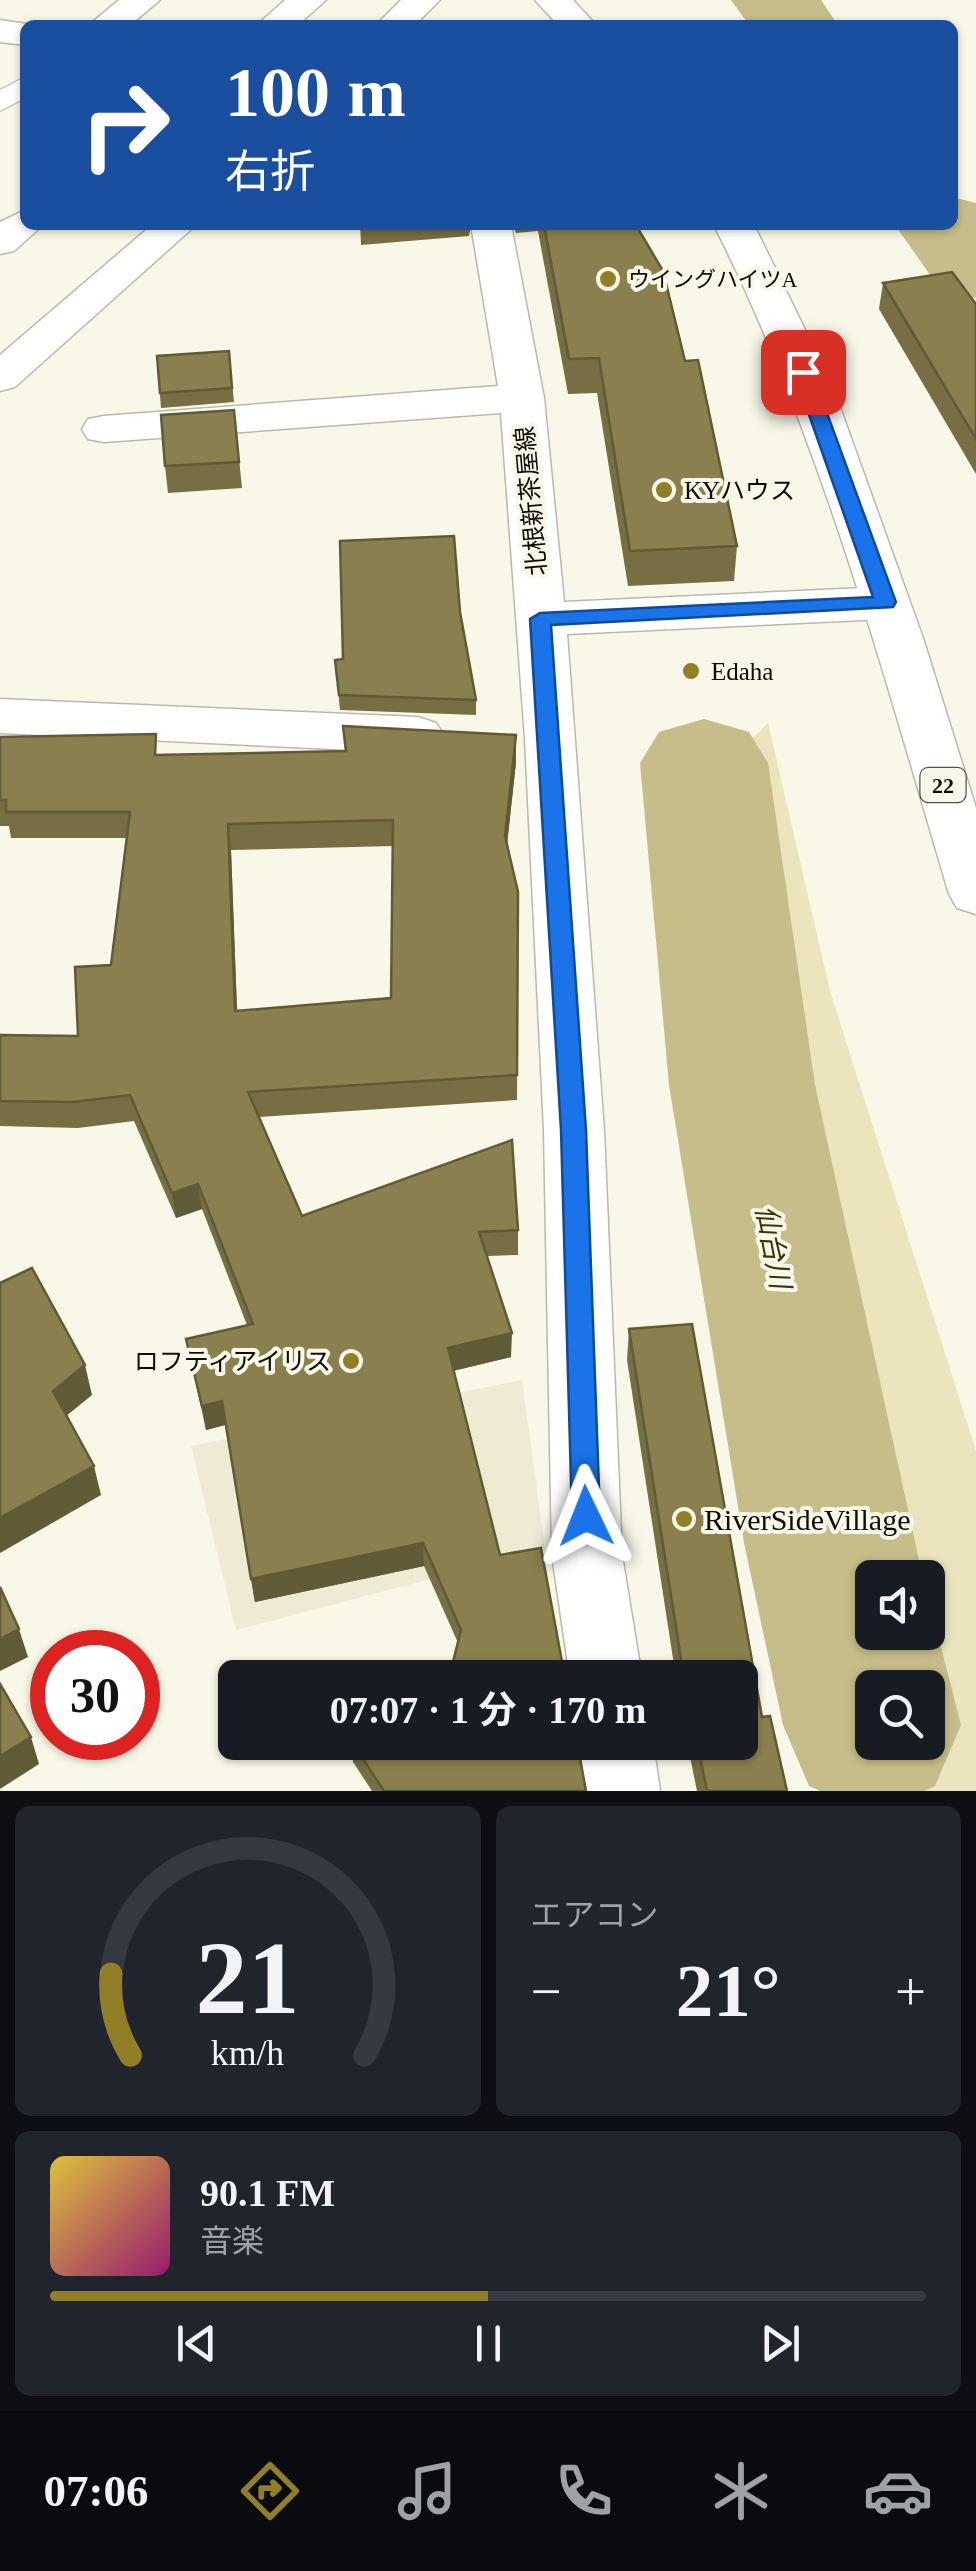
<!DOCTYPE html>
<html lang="ja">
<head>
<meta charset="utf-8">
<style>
  body { margin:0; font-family:"Times New Roman","Noto Sans JP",serif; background:#20242c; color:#f1f3f6; height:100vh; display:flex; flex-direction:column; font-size:38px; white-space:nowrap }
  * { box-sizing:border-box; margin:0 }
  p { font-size:32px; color:#9ea1a6 }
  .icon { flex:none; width:55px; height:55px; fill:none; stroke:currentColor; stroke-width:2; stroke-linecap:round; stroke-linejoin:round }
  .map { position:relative; height:1791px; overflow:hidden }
  .drawer { display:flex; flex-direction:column; gap:15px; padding:15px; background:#0d0f14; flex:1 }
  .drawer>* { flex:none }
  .banner { position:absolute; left:20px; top:20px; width:938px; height:210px; border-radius:15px; box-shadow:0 2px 8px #0004; background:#1a4fa0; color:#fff; overflow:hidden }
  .controls { position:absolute; left:855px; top:1560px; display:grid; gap:20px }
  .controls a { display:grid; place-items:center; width:90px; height:90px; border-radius:15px; background:#171b24; box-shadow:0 2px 8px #0004; font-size:50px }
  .speed { position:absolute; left:30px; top:1630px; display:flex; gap:20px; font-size:50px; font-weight:700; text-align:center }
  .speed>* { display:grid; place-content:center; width:130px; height:130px; border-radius:50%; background:#171b24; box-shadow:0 2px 8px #0004; line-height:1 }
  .speed .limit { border:15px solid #d22; background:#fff; color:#111 }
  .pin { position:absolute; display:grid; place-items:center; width:85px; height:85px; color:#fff; margin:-42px; border-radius:20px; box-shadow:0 5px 15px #0006 }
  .me { position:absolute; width:110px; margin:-55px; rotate:358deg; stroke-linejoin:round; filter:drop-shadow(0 0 8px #0008) }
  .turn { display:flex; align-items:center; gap:35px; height:210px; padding:0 40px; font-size:45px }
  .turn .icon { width:130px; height:130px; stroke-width:2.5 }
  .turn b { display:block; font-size:70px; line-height:85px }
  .big { font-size:75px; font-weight:700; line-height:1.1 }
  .drawer .tile { flex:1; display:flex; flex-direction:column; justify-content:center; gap:15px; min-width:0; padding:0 35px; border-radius:15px; background:#20242c }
  .drawer .dial { align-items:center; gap:0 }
  .dial svg { height:260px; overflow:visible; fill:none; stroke:#363941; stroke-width:7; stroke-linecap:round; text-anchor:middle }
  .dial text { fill:#f1f3f6; stroke:none }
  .song { display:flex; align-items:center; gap:30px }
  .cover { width:120px; height:120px; border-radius:15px; background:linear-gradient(135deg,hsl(50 70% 55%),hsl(320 70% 35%)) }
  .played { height:10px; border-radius:5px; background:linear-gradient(90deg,#907f26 50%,#363941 50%) }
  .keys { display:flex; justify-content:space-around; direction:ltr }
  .heat { display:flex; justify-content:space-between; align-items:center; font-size:55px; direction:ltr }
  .drawer .tiles { flex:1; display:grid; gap:15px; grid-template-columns:1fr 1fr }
  .tile:last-child { grid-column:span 2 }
  .trip { position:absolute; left:218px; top:1660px; width:540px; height:100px; border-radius:15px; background:#171b24; box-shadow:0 2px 8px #0004; font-weight:700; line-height:100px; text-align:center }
  .menu { display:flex; height:160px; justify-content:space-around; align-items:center; background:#090b0e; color:#9ea1a6 }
  .menu .icon { width:70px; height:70px }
  .menu .current { color:#907f26 }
  .menu b { font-size:45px; color:#f1f3f6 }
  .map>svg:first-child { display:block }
  .built { fill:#eeead4 }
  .green { fill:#ebe4bd }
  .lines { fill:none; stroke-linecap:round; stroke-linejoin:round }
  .river { fill:#c7bd8a; fill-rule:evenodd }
  .service-casing { stroke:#bbb9aa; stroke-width:2 }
  .minor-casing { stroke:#bbb9aa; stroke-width:3 }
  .tertiary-casing { stroke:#bbb9aa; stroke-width:3 }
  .primary-casing { stroke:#bbb9aa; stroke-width:3 }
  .service { fill:#fff; fill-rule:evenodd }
  .minor { fill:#fff; fill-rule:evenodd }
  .tertiary { fill:#fff; fill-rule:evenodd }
  .primary { fill:#fff; fill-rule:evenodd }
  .wall { fill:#776e44; fill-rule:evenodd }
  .shaded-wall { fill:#615a37 }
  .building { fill:#8a804f; stroke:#615a37; stroke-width:2.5; fill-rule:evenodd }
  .route { fill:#1a73e8; stroke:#114b97; stroke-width:2.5 }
  .poi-dot { fill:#907f26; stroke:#f9f7e7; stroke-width:4 }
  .labels { text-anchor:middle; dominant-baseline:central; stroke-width:8; stroke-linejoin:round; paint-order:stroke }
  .far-poi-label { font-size:22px; fill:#0d0c07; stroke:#f9f7e7; text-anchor:start }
  .shield { fill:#f9f7e7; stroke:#54524a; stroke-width:2.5 }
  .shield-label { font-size:22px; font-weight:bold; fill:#0d0c07 }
  .poi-label { font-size:25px; fill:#0d0c07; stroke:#f9f7e7; text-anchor:start }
  .street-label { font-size:25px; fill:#0d0c07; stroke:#f9f7e7 }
  .water-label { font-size:28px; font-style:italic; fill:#3b3309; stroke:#f9f7e7 }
  .near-poi-label { font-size:30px; fill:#0d0c07; stroke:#f9f7e7; text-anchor:start }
</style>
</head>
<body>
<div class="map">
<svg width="976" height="1791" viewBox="0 0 976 1791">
  <rect width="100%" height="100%" fill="#f9f7e7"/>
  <path class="built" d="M522,1380L545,1549L236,1630L191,1446Z"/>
  <path class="green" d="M768,723L830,991L976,1451V1791H923L910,1743L928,1742V1688L894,1687L879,1633L928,1632V1578H872V1609L853,1538L765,1083L720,771Z"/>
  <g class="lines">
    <g class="river">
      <path d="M731,0H821L838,25H749Z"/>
      <path d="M952,197L976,203V298L940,289L895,225H952Z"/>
      <path d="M704,719L749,732L768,763L815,1085L923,1578H872V1632H928V1596L961,1725L935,1786L924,1791H820L809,1786L783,1725L744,1543L669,1085L640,763L659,732ZM872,1688H928V1742H872Z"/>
    </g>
    <g class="service-casing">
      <path id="service" d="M25,77V98L0,111V90Z"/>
    </g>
    <g class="minor-casing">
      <g id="minor">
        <path d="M119,0H160L130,25H89Z"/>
        <path d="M0,20L33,25H25V45L0,42Z"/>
        <path d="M471,225H511L544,398L564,602L885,587L902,592L909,603L902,614L885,619L567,634L604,1130L622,1555L642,1678H570L552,1555L544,1130L525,739L501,413L104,442L88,439L82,429L88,419L104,416L498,386Z"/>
        <path d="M0,699L418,717L436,723L444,735L436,747L418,753L0,733Z"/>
        <path d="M579,1742H653L660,1791H586Z"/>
      </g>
    </g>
    <g class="tertiary-casing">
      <g id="tertiary">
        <path d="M285,0H326L298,25H257Z"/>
        <path d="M401,0H440L415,25H376Z"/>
        <path d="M25,210V225H43L14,251L0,254V222Z"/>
        <path d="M152,225H196L15,387L0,391V355Z"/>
      </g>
    </g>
    <g class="primary-casing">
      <g id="primary">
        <path d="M535,0H573L596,25H558Z"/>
        <path d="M714,225H754L832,385L923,638L976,808V914L957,908L949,894C881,666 821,438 714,225Z"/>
      </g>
    </g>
    <use href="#service" class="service"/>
    <use href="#minor" class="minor"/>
    <use href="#tertiary" class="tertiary"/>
    <use href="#primary" class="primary"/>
  </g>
  <g class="wall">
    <path d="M360,225H471L469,236L361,245Z"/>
    <path d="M513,225H636L685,361L737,546L734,581L628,586L597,393L568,394L538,231L516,233Z"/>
    <path d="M883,283L976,304V474L879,309Z"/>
    <path d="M229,351L234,402L161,408L157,356Z"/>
    <path d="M234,410L242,488L168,493L165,466Z"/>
    <path d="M460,612L476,700V715L340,710L335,660L343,659Z"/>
    <path d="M343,726L516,762L507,844L518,892L517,1100L259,1117L302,1216L518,1230V1255L487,1256L511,1357L453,1371L500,1555L458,1643L424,1566L255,1602L225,1425L206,1430L186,1339L247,1325L202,1209L176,1218L134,1121L78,1128L0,1126V1035L78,1036L111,965L127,838H11L9,826H0V737L159,755L345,751ZM393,846L391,998L237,1011L231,850Z"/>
    <path d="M629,1329L762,1717L787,1791H697L687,1742H740V1678H676L627,1360Z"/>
    <path d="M351,1742H577L586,1791H372L353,1762Z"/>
  </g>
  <g class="shaded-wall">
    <path d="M516,735V762L505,863V836Z"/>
    <path d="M228,824L231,850L238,1037L235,1011Z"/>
    <path d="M198,1184L202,1209L176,1218L172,1193Z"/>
    <path d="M512,1333L511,1357L448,1372V1348Z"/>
    <path d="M85,1365L92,1395L60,1421L53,1391Z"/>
    <path d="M222,1401L225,1425L206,1430L202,1406Z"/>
    <path d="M94,1466L101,1495L0,1553V1518Z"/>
    <path d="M423,1543L424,1566L255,1602L251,1579Z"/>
    <path d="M19,1629L28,1657L0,1671V1639Z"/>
    <path d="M31,1737L39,1764L0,1789V1756Z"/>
  </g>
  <g class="building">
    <path d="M544,225H636L663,271L685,361L698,360L737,546L630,551L599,358L569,359Z"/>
    <path d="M952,272L976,304V439L883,283Z"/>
    <path d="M229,351L232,388L160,393L157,356Z"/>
    <path d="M234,410L239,462L165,466L161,415Z"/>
    <path d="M454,536L460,612L476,700L339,695L335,660L343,659L340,541Z"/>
    <path d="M343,726L516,735L505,836L518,892L517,1075L248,1092L302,1216L512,1140L518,1230L479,1232L512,1333L448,1348L500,1555L541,1548L565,1678H449L461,1630L423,1543L251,1579L222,1401L202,1406L186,1339L253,1324L198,1184L172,1193L130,1095L73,1102L0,1101V1035L78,1036L75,967L111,965L130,812H6V800H0V737L156,734L155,755L346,751ZM393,820L391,998L235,1011L228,824Z"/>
    <path d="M32,1268L85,1365L53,1391L94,1466L0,1518V1283Z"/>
    <path d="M692,1324L762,1717L770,1716L787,1791H707L697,1742H740V1678H684L629,1329Z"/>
    <path d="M0,1587L19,1629L0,1639Z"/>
    <path d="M0,1684L31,1737L0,1756Z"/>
    <path d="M352,1742H577L586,1791H384Z"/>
  </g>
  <path class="route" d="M803,367L812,372L896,602L893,607L551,625L586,1130L600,1516L596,1525L586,1529L576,1525L572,1516L561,1130L530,619L540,613L873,597L794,372Z"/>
  <g class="poi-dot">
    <circle cx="608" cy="279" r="10"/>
    <circle cx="664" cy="490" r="10"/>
    <circle cx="691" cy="671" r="10"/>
    <circle cx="351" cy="1361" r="10"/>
    <circle cx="684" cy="1519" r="10"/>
  </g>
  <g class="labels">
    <g class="far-poi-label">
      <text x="628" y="279">ウイングハイツA</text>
    </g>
    <rect class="shield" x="920.5" y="768" width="45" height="34" rx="8"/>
    <g class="shield-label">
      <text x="943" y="785">22</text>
    </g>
    <g class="poi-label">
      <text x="684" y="490">KYハウス</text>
      <text x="711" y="671">Edaha</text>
      <text x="331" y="1361" text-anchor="end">ロフティアイリス</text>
    </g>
    <g class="street-label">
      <text transform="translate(531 501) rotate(-95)">北根新茶屋線</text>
    </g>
    <g class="water-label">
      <text transform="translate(773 1247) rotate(79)">仙台川</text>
    </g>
    <g class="near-poi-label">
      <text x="704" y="1519">RiverSideVillage</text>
    </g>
  </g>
</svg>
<div class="controls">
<a><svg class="icon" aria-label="sound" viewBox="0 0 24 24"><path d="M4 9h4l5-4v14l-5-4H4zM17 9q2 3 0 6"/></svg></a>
<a><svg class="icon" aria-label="search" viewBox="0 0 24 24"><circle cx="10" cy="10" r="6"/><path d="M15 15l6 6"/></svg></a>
</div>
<div class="speed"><div class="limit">30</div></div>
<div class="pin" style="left:803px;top:372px;background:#d93025"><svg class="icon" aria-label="arrive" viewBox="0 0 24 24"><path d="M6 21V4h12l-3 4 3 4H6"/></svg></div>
<svg class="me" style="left:586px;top:1516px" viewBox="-20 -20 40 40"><path d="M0-17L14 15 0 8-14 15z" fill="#1a73e8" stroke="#fff" stroke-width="4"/></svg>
<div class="trip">07:07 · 1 分 · 170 m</div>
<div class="banner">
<div class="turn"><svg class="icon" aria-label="right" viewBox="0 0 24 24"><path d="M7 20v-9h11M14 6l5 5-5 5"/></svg><div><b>100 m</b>右折</div></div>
</div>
</div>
<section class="drawer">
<div class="tiles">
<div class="tile dial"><svg viewBox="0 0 100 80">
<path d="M14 69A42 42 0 1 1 86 69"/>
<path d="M14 69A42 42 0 0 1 8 44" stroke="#907f26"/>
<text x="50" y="56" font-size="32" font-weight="700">21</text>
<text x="50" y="72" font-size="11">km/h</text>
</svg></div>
<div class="tile"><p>エアコン</p>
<div class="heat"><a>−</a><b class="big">21°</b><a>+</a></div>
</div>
<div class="tile">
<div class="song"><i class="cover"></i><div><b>90.1 FM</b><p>音楽</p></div></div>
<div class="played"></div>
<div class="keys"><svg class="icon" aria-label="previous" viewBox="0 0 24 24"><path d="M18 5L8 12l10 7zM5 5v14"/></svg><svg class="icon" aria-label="pause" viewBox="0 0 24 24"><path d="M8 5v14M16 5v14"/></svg><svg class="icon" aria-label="next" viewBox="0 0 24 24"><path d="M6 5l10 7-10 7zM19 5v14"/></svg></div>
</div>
</div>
</section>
<nav class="menu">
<b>07:06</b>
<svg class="icon current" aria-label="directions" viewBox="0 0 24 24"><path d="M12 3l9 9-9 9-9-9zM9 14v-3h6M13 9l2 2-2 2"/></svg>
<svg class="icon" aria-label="music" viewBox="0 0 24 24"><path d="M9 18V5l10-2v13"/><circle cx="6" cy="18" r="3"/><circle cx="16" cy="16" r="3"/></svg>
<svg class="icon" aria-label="phone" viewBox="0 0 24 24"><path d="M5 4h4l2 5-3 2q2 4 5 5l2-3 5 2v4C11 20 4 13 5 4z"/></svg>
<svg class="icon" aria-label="climate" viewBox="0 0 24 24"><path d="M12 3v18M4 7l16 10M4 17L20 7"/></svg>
<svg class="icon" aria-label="car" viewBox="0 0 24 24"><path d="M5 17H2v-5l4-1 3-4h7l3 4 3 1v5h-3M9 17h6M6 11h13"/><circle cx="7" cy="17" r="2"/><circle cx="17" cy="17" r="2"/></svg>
</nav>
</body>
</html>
